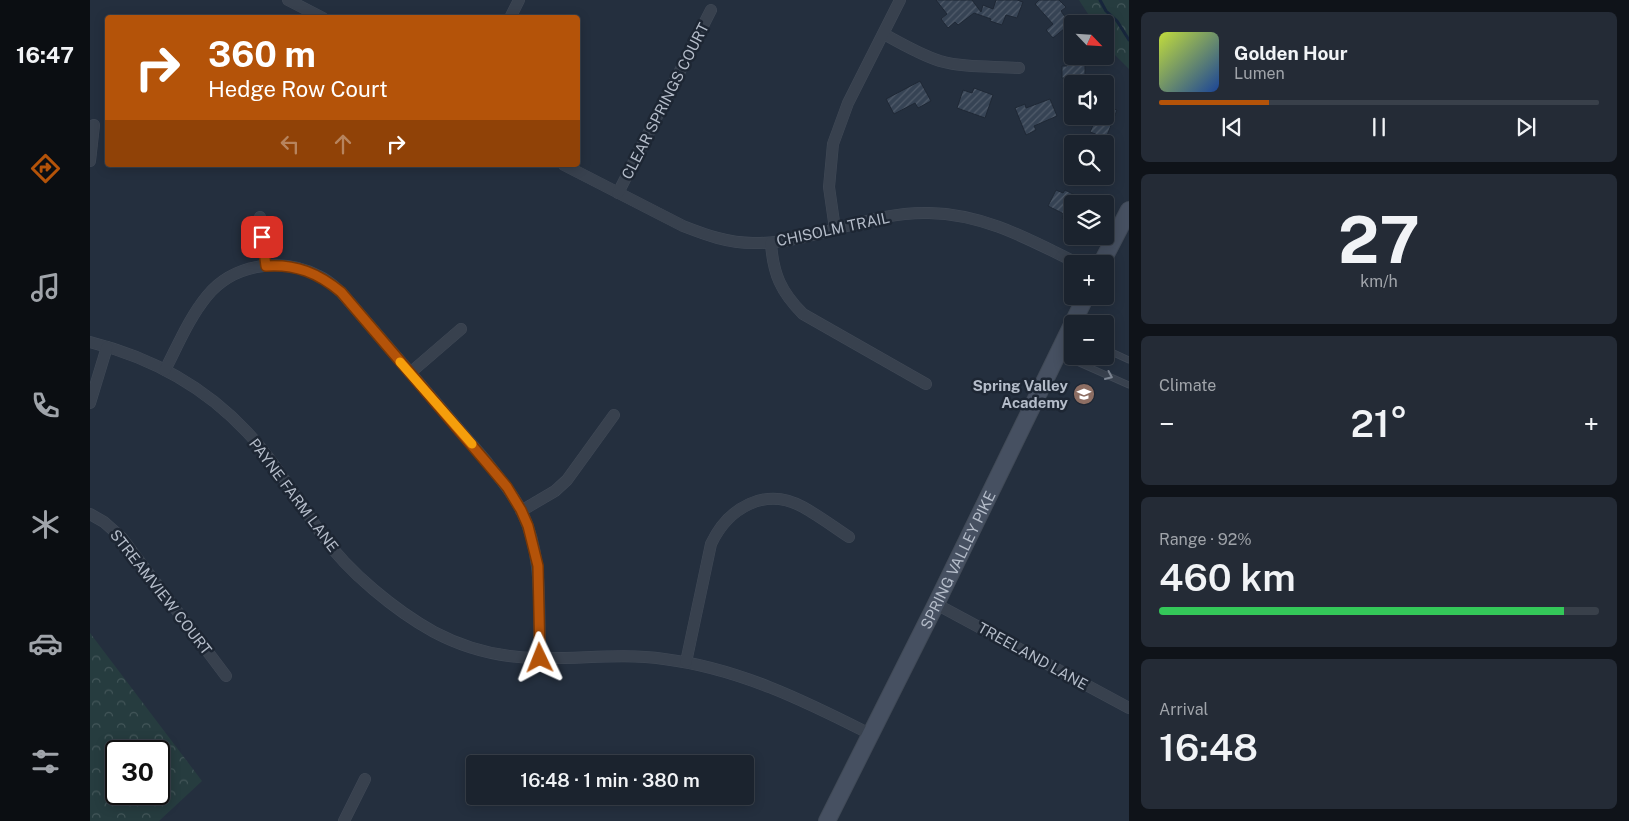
<!DOCTYPE html>
<html lang="en">
<head>
<meta charset="utf-8">
<style>
  body { margin:0; font-family:"Public Sans",sans-serif; background:#242b36; color:#f1f3f6; height:100vh; display:flex; flex-direction:column; font-size:19px; white-space:nowrap }
  * { box-sizing:border-box; margin:0 }
  p { font-size:16px; color:#a0a4aa }
  .icon { flex:none; width:28px; height:28px; fill:none; stroke:currentColor; stroke-width:2; stroke-linecap:round; stroke-linejoin:round }
  .map { position:relative; flex:1; overflow:hidden }
  .drawer { display:flex; flex-direction:column; gap:12px; padding:12px; background:#0f1319; width:500px }
  .drawer>* { flex:none }
  .banner { position:absolute; left:15px; top:15px; width:475px; height:152px; border-radius:5px; box-shadow:0 2px 12px #0003,0 0 0 1px #39404a; background:#b45309; color:#fff; overflow:hidden }
  .needle { width:32px; rotate:115deg }
  .fabs { position:absolute; left:974px; top:15px; display:grid; gap:10px }
  .fabs a { display:grid; place-items:center; width:50px; height:50px; border-radius:5px; background:#1b232e; box-shadow:0 2px 12px #0003,0 0 0 1px #39404a; font-size:25px }
  .speed { position:absolute; left:15px; top:740px; display:flex; gap:10px; font-size:25px; font-weight:700; text-align:center }
  .speed>* { display:grid; place-content:center; width:65px; height:65px; border-radius:50%; background:#1b232e; box-shadow:0 2px 12px #0003,0 0 0 1px #39404a; line-height:1 }
  .speed .limit { border:2px solid #111; border-radius:8px; background:#fff; color:#111 }
  .pin { position:absolute; display:grid; place-items:center; width:42px; height:42px; color:#fff; margin:-21px; border-radius:10px; box-shadow:0 2px 8px #0006 }
  .me { position:absolute; width:55px; margin:-28px; rotate:358deg; stroke-linejoin:round; filter:drop-shadow(0 0 4px #0008) }
  .turn { display:flex; align-items:center; gap:18px; height:105px; padding:0 20px; font-size:22px }
  .turn .icon { width:65px; height:65px; stroke-width:2.5 }
  .turn b { display:block; font-size:35px; line-height:42px }
  .lanes { display:flex; align-items:center; height:48px; padding:0 20px; background:#0003; justify-content:center; gap:25px; direction:ltr }
  .lanes .off { opacity:.35 }
  .big { font-size:38px; font-weight:600; line-height:1.1 }
  .drawer .tile { flex:1; display:flex; flex-direction:column; justify-content:center; gap:8px; min-width:0; padding:0 18px; border-radius:8px; background:#242b36 }
  .drawer .dial { align-items:center; gap:0 }
  .dial b { font-size:65px; line-height:1 }
  .song { display:flex; align-items:center; gap:15px }
  .cover { width:60px; height:60px; border-radius:8px; background:linear-gradient(135deg,hsl(70 70% 55%),hsl(220 70% 35%)) }
  .played { height:5px; border-radius:2px; background:linear-gradient(90deg,#b45309 25%,#39404a 25%) }
  .keys { display:flex; justify-content:space-around; direction:ltr }
  .heat { display:flex; justify-content:space-between; align-items:center; font-size:28px; direction:ltr }
  .charge { height:8px; border-radius:4px; background:linear-gradient(90deg,#34c759 92%,#39404a 0) }
  .trip { position:absolute; left:376px; top:755px; width:288px; height:50px; border-radius:5px; background:#1b232e; box-shadow:0 2px 12px #0003,0 0 0 1px #39404a; font-weight:600; line-height:50px; text-align:center }
  main { display:flex; flex:1; min-height:0 }
  .dock { display:flex; flex-direction:column; width:90px; justify-content:space-around; align-items:center; background:#0b0e12; color:#a0a4aa }
  .dock .icon { width:35px; height:35px }
  .dock .on { color:#b45309 }
  .dock b { font-size:22px; color:#f1f3f6 }
  .map>svg:first-child { display:block }
  .park { fill:url(#park-crowns); fill-rule:evenodd }
  .lines { fill:none; stroke-linecap:round; stroke-linejoin:round }
  .stream { stroke:#17263c; stroke-width:3 }
  .building { fill:url(#building-hatch); stroke:#1f2835 }
  .lane-casing { stroke:#414a57; stroke-width:7 }
  .street-casing { stroke:#414a57; stroke-width:12 }
  .secondary-casing { stroke:#414a57; stroke-width:18 }
  .lane { stroke:#38414e; stroke-width:5.5 }
  .street { stroke:#38414e; stroke-width:11 }
  .secondary { stroke:#465061; stroke-width:16 }
  .oneway { stroke:#7c8592 }
  .route-casing { stroke:#753606; stroke-width:12 }
  .route { stroke:#b45309; stroke-width:9 }
  .slow { stroke:#f59e0b; stroke-width:9 }
  .labels { text-anchor:middle; dominant-baseline:central; stroke-width:5; stroke-linejoin:round; paint-order:stroke }
  .street-label { font-size:15px; fill:#b4bcc9; stroke:#1d2633 }
  .poi-label { font-size:15px; font-weight:bold; fill:#b4bcc9; stroke:#1d2633; text-anchor:end }
</style>
</head>
<body>
<main>
<nav class="dock">
<b>16:47</b>
<svg class="icon on" aria-label="directions" viewBox="0 0 24 24"><path d="M12 3l9 9-9 9-9-9zM9 14v-3h6M13 9l2 2-2 2"/></svg>
<svg class="icon" aria-label="music" viewBox="0 0 24 24"><path d="M9 18V5l10-2v13"/><circle cx="6" cy="18" r="3"/><circle cx="16" cy="16" r="3"/></svg>
<svg class="icon" aria-label="phone" viewBox="0 0 24 24"><path d="M5 4h4l2 5-3 2q2 4 5 5l2-3 5 2v4C11 20 4 13 5 4z"/></svg>
<svg class="icon" aria-label="climate" viewBox="0 0 24 24"><path d="M12 3v18M4 7l16 10M4 17L20 7"/></svg>
<svg class="icon" aria-label="car" viewBox="0 0 24 24"><path d="M5 17H2v-5l4-1 3-4h7l3 4 3 1v5h-3M9 17h6M6 11h13"/><circle cx="7" cy="17" r="2"/><circle cx="17" cy="17" r="2"/></svg>
<svg class="icon" aria-label="filters" viewBox="0 0 24 24"><path d="M4 7h16M4 17h16"/><circle cx="9" cy="7" r="2"/><circle cx="15" cy="17" r="2"/></svg>
</nav>
<div class="map">
<svg width="1039" height="821" viewBox="0 0 1039 821">
  <defs>
    <pattern id="park-crowns" width="20" height="18" patternUnits="userSpaceOnUse" patternTransform="scale(1.25)"><rect width="20" height="18" fill="#263c3f"/><path d="M2 6a3 3 0 1 1 6 0M12 15a3 3 0 1 1 6 0" fill="none" stroke="#435659"/></pattern>
    <pattern id="building-hatch" width="6" height="6" patternUnits="userSpaceOnUse" patternTransform="scale(1.25)"><rect width="6" height="6" fill="#364354"/><path d="M-1 1l2-2M0 6l6-6M5 7l2-2" fill="none" stroke="#515c6b"/></pattern>
  </defs>
  <rect width="100%" height="100%" fill="#242f3e"/>
  <g class="park">
    <path d="M989,0H1039V69L1015,45V24H1000V17Z"/>
    <path d="M0,633L112,781L69,821H0ZM26,751H69V794H26Z"/>
  </g>
  <g class="lines">
    <path class="stream" d="M1010,0L1016,11L1027,21L1039,40"/>
  </g>
  <g class="building">
    <path d="M846,0H882L891,12L893,5L903,9L906,0H927L933,2L927,18L916,15L912,25L900,21L901,19L884,13L868,25L865,22L858,28L851,19L857,14Z"/>
    <path d="M949,0H969L976,7L971,11L980,24L963,38L956,30L963,24L945,4Z"/>
    <path d="M977,56H995V78H972V66H977Z"/>
    <path d="M830,81L841,101L828,108L825,103L804,114L796,99Z"/>
    <path d="M884,88L903,95L895,118L867,108L873,90L882,93Z"/>
    <path d="M960,99L967,116L944,126L946,130L936,135L925,108L935,104L936,108Z"/>
    <path d="M1015,106L1027,110L1016,138L1000,132L1007,116H1015Z"/>
    <path d="M966,190L973,193L975,190L989,197L985,204H982V224L972,218L974,214L958,206Z"/>
  </g>
  <g class="lines">
    <g class="lane-casing">
      <g id="lane">
        <path d="M1015,349L1039,360"/>
        <path d="M969,354L1039,385"/>
      </g>
    </g>
    <g class="street-casing">
      <g id="street">
        <path d="M198,0L233,18"/>
        <path d="M420,18L429,0"/>
        <path d="M794,34C812,44 831,55 850,61C875,68 903,66 929,68"/>
        <path d="M0,161L4,125"/>
        <path d="M474,165L593,226C616,235 638,243 663,243C723,244 779,211 839,213C895,214 940,240 989,264"/>
        <path d="M528,193L621,10"/>
        <path d="M170,217L176,266"/>
        <path d="M745,229L739,187L743,144L758,103L810,0"/>
        <path d="M681,243C683,274 691,292 713,314L836,384"/>
        <path d="M0,342C60,357 115,387 157,432C187,464 208,502 233,536C258,572 306,611 344,632C376,649 413,658 450,658C492,659 532,653 574,659C648,668 715,701 780,734"/>
        <path d="M75,370C88,345 99,318 117,296C144,263 193,257 229,276C238,280 244,286 251,292L397,462C409,478 423,493 432,512C454,558 448,608 450,658"/>
        <path d="M320,373L371,329"/>
        <path d="M0,403L17,347"/>
        <path d="M431,511L465,491L477,480L524,415"/>
        <path d="M0,514L14,522L32,538L136,676"/>
        <path d="M846,604L1039,708"/>
        <path d="M596,662L621,544C638,508 675,486 713,507C729,516 744,527 759,537"/>
        <path d="M254,821L275,779"/>
      </g>
    </g>
    <g class="secondary-casing">
      <g id="secondary">
        <path d="M1011,264L1039,210"/>
        <path id="s1" d="M737,821L846,604L996,296"/>
      </g>
    </g>
    <use href="#lane" class="lane"/>
    <use href="#street" class="street"/>
    <use href="#secondary" class="secondary"/>
  </g>
  <defs><path id="oneway-chevron" d="M-2-3.5L2.5 0L-2 3.5" fill="none" stroke-width="1.6" stroke-linecap="round" stroke-linejoin="round" transform="scale(1.25)"/></defs>
  <use class="oneway" href="#oneway-chevron" transform="translate(1019 376) rotate(24)"/>
  <g class="lines">
    <g class="route-casing">
      <path id="route" d="M172,237L176,266C206,264 228,273 251,292L396,462L417,487L431,510L438,526L448,566L450,658"/>
    </g>
    <use href="#route" class="route"/>
    <path class="slow" d="M310,362L382,444"/>
  </g>
  <defs>
    <g id="school-disc" transform="scale(1.125)"><circle r="9.5" fill="#8d6e63" stroke="#1d2633"/><path d="M0-5L7-2L0 1L-7-2ZM-4 1L0 2.5L4 1V4Q0 6-4 4Z" fill="#fff"/></g>
  </defs>
  <g fill-rule="evenodd">
    <use href="#school-disc" x="994" y="394"/>
  </g>
  <g class="labels">
    <g class="street-label">
      <text transform="translate(575 101) rotate(-63)">CLEAR SPRINGS COURT</text>
      <text transform="translate(743 229) rotate(-12)">CHISOLM TRAIL</text>
      <text transform="translate(204 495) rotate(53)">PAYNE FARM LANE</text>
      <text stroke="none"><textPath href="#s1" startOffset="292">SPRING VALLEY PIKE</textPath></text>
      <text transform="translate(71 592) rotate(52)">STREAMVIEW COURT</text>
      <text transform="translate(943 656) rotate(29)">TREELAND LANE</text>
    </g>
    <g class="poi-label">
      <text x="978" y="385">Spring Valley<tspan x="978" dy="17">Academy</tspan></text>
    </g>
  </g>
</svg>
<div class="fabs">
<a><svg class="needle" viewBox="-14 -14 28 28"><path d="M0-13l5 13h-10z" fill="#e53935"/><path d="M0 13l5-13h-10z" fill="#a0a4aa"/></svg></a>
<a><svg class="icon" aria-label="sound" viewBox="0 0 24 24"><path d="M4 9h4l5-4v14l-5-4H4zM17 9q2 3 0 6"/></svg></a>
<a><svg class="icon" aria-label="search" viewBox="0 0 24 24"><circle cx="10" cy="10" r="6"/><path d="M15 15l6 6"/></svg></a>
<a><svg class="icon" aria-label="layers" viewBox="0 0 24 24"><path d="M12 4l9 5-9 5-9-5zM3 14l9 5 9-5"/></svg></a>
<a>+</a>
<a>−</a>
</div>
<div class="speed"><div class="limit">30</div></div>
<div class="pin" style="left:172px;top:237px;background:#d93025"><svg class="icon" aria-label="arrive" viewBox="0 0 24 24"><path d="M6 21V4h12l-3 4 3 4H6"/></svg></div>
<svg class="me" style="left:450px;top:658px" viewBox="-20 -20 40 40"><path d="M0-17L14 15 0 8-14 15z" fill="#b45309" stroke="#fff" stroke-width="4"/></svg>
<div class="trip">16:48 · 1 min · 380 m</div>
<div class="banner">
<div class="turn"><svg class="icon" aria-label="right" viewBox="0 0 24 24"><path d="M7 20v-9h11M14 6l5 5-5 5"/></svg><div><b>360 m</b>Hedge Row Court</div></div>
<div class="lanes"><svg class="icon off" aria-label="left" viewBox="0 0 24 24"><path d="M17 20v-9H6M10 6l-5 5 5 5"/></svg><svg class="icon off" aria-label="ahead" viewBox="0 0 24 24"><path d="M12 20V5M6 11l6-6 6 6"/></svg><svg class="icon" aria-label="right" viewBox="0 0 24 24"><path d="M7 20v-9h11M14 6l5 5-5 5"/></svg></div>
</div>
</div>
<section class="drawer">
<div class="tile">
<div class="song"><i class="cover"></i><div><b>Golden Hour</b><p>Lumen</p></div></div>
<div class="played"></div>
<div class="keys"><svg class="icon" aria-label="previous" viewBox="0 0 24 24"><path d="M18 5L8 12l10 7zM5 5v14"/></svg><svg class="icon" aria-label="pause" viewBox="0 0 24 24"><path d="M8 5v14M16 5v14"/></svg><svg class="icon" aria-label="next" viewBox="0 0 24 24"><path d="M6 5l10 7-10 7zM19 5v14"/></svg></div>
</div>
<div class="tile dial"><b>27</b><p>km/h</p></div>
<div class="tile"><p>Climate</p>
<div class="heat"><a>−</a><b class="big">21°</b><a>+</a></div>
</div>
<div class="tile"><p>Range · 92%</p><b class="big">460 km</b><div class="charge"></div></div>
<div class="tile"><p>Arrival</p><b class="big">16:48</b></div>
</section>
</main>
</body>
</html>
